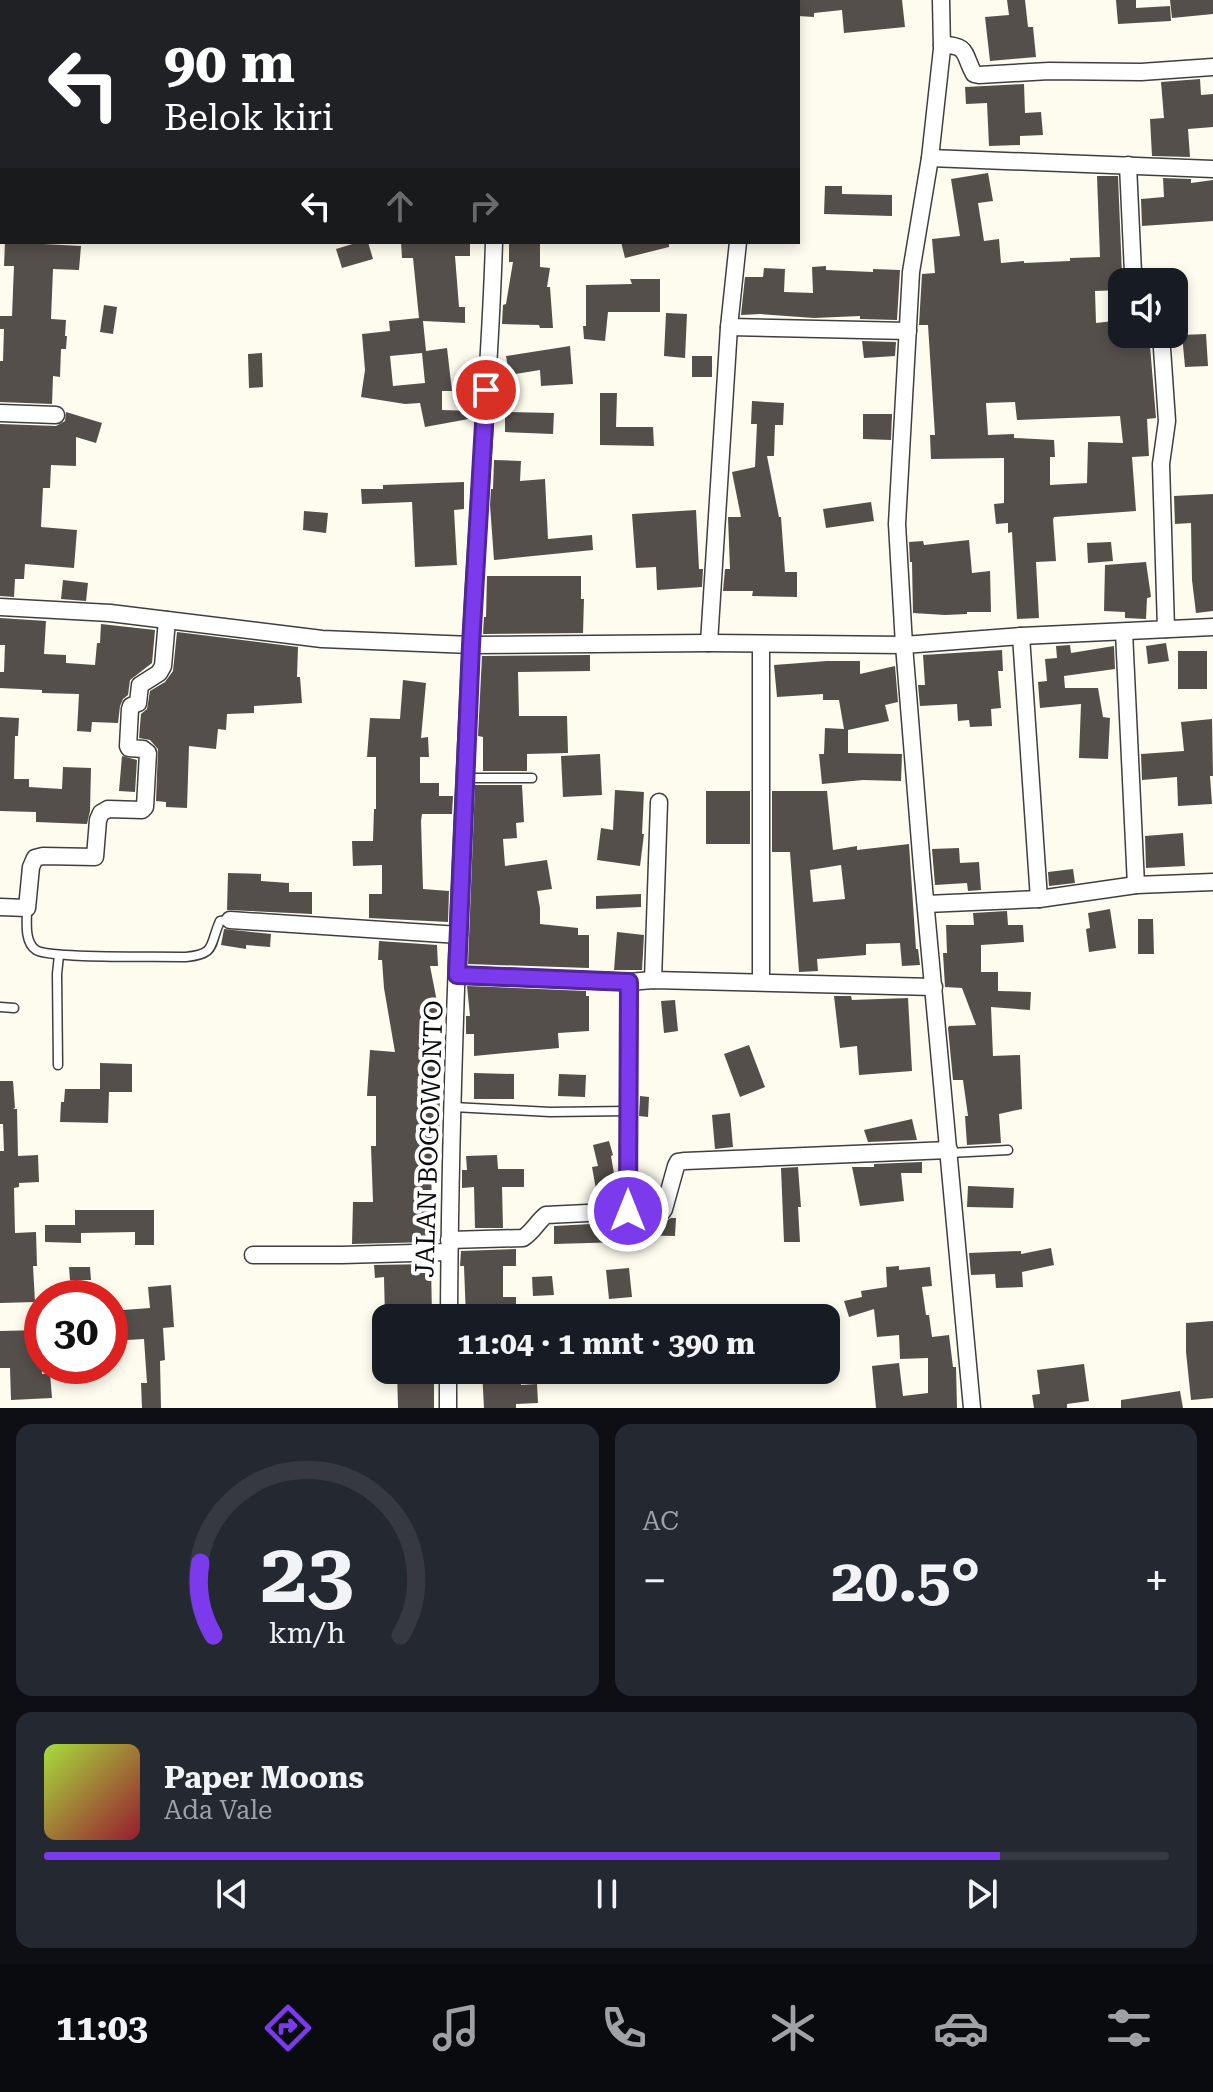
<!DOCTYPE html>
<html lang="id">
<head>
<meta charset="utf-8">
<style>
  body { margin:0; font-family:"Roboto Serif",serif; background:#242831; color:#f1f3f6; height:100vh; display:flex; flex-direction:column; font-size:30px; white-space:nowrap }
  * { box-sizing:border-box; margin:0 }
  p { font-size:26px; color:#9ea1a6 }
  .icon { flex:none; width:44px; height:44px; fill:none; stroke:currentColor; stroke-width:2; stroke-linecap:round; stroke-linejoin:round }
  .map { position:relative; height:1408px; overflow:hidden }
  .panel { display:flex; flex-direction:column; gap:16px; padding:16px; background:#0d0f14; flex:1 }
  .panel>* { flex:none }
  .top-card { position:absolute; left:0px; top:0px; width:800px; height:244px; box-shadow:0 4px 12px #0003; background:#202124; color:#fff; overflow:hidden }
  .controls { position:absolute; left:1108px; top:268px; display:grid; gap:16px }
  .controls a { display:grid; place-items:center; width:80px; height:80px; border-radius:16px; background:#171b24; box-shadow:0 4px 12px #0003; font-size:40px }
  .speed { position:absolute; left:24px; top:1280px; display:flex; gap:16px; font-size:40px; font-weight:700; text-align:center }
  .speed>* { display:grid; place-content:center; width:104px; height:104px; border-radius:50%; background:#171b24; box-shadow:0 4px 12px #0003; line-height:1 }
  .speed .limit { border:12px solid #d22; background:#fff; color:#111 }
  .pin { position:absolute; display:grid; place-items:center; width:68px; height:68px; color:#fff; margin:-34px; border:4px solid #fff; border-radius:50%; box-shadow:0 2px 8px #0007 }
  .me { position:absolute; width:88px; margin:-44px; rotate:0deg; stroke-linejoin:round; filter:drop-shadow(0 0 6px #0008) }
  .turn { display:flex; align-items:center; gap:28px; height:168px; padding:0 32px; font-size:36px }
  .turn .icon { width:104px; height:104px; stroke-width:2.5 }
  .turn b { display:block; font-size:56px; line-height:68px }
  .lanes { display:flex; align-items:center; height:76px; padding:0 32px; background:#0003; justify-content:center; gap:40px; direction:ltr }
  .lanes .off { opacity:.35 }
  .big { font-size:60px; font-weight:700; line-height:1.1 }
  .panel .tile { flex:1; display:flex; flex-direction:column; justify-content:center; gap:12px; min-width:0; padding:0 28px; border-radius:16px; background:#242831 }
  .panel .dial { align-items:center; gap:0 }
  .dial svg { height:208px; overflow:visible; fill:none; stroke:#363941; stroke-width:7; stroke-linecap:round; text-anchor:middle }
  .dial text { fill:#f1f3f6; stroke:none }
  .song { display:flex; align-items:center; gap:24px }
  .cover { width:96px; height:96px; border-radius:12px; background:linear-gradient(135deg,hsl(80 70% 55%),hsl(350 70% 35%)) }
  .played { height:8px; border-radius:4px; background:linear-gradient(90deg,#7c3aed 85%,#363941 85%) }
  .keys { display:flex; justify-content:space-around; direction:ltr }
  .heat { display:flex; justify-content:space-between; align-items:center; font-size:44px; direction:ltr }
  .panel .tiles { flex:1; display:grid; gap:16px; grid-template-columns:1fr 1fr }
  .tile:last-child { grid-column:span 2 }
  .trip { position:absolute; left:372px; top:1304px; width:468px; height:80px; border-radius:16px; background:#171b24; box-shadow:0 4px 12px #0003; font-weight:700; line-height:80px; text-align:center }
  .dock { display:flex; height:128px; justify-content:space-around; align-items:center; background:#090b0e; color:#9ea1a6 }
  .dock .icon { width:56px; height:56px }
  .dock .active { color:#7c3aed }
  .dock b { font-size:36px; color:#f1f3f6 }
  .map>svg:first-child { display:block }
  .building { fill:#544f4a; fill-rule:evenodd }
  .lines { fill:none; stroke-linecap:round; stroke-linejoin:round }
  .lane-casing { stroke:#3f3f3f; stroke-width:11 }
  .street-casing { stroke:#3f3f3f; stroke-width:19 }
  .lane { stroke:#fff; stroke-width:8 }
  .street { stroke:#fff; stroke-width:16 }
  .route-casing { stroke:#51269a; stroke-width:20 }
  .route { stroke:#7c3aed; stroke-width:14 }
  .labels { text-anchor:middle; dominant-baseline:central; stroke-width:8; stroke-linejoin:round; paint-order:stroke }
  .street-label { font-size:26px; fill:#0c0c0c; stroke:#fff }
</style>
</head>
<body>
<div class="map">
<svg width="1213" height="1408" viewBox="0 0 1213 1408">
  <rect width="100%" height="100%" fill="#fdfcee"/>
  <g class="building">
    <path d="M798,0H902L905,27L844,33L842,10L814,13V17L798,16Z"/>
    <path d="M1007,0H1025L1028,27H1033L1036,57L990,61L985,17L1009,15Z"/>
    <path d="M1116,0H1136V8L1170,6L1171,21L1118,24Z"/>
    <path d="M1170,0H1213V14L1172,18Z"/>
    <path d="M1200,79L1201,95L1213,94V127L1188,129L1190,157L1152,156L1150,119L1164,118L1161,82Z"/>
    <path d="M1024,84L1025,113L1041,112L1043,135L1020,136V145L989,146L987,103L966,104L965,87Z"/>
    <path d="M988,173L993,201L978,203L984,241L999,239L1001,263L1024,261V263L1070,261V258L1100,257L1097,176H1118L1122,274L1124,282H1122V290L1095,291L1096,323L1122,320V334H1149L1156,418L1147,419L1149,456L1132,457L1136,511L1054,517L1053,520L1056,561L1036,562L1039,618L1017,619L1012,532L1008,533V523L996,524L994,504L1004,503V458L931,459L930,435H935L928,325H919L922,274L935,273L932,239L960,236L951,179ZM1015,402L1017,420L1120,416L1123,443L1088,442L1087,483L1050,485V457H1055L1054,440L1014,438V434L988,435L986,403Z"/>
    <path d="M1163,178L1191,179V183L1213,180V221L1142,226L1141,199L1164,197Z"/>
    <path d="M825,186H842V194L892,195V216L824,214Z"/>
    <path d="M5,242L81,246L79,270L53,269L51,319L66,320L65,336H67L66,349H61L60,377L53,376L52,404L0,402V361H3L4,329H0V316H12L14,266H4Z"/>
    <path d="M359,242H368L373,259L342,268L336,249Z"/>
    <path d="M401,242H470V256H455L459,307H465V323L423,321L426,351L447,348L452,391H442V410L474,411V418L425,427L420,403L405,404L361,397L365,370L362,334L390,331L389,321L419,318L413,258H402ZM422,353L425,383L393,386L390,356Z"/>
    <path d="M621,242H669V247L625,258Z"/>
    <path d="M509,243H540V267L550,268L547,287H550L553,328H540L539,325L502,324L503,305L506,304L513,262H509Z"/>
    <path d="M826,266V270L873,272V269L900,270L897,320L860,319V316L814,318L760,314L741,315L745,277H763L764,268L785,269L784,292L813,293L812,267Z"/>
    <path d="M630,279H660V312H608L605,341L584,339L583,326H586V285L632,284Z"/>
    <path d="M104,305L117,307L113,334L100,332Z"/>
    <path d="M666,313L687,314L685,358L664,356Z"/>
    <path d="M1206,334L1208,366L1185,367L1182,335Z"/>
    <path d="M862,341L896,342L895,356L864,358Z"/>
    <path d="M570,346L573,384L541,386L540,370L509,375L506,356Z"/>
    <path d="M262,353L263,387L249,388L248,354Z"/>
    <rect x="692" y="356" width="20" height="21"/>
    <path d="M600,393H617L616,427H653L654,446L600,445Z"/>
    <path d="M752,401L784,403L783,425H775L774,456H767L779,517H781L785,572H797V597L752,596L753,591H723L725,569H730L728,517H741L732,472L755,467L757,424H751Z"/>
    <path d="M66,412L102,423L96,443L76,437V466L51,465L50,488H43L41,527L77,530L74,568L25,564L24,579H15L14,597L0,596V424L56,426L65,421Z"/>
    <path d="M505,412L554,413L553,434L505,432Z"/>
    <path d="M863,414H892L891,440L863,439Z"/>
    <path d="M494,460L521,461L520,481L545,479L548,539L592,535L593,550L494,560L490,505L491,489H493Z"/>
    <path d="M464,482V509L454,510L457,565L415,567L412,502L362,504L361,489H383V485Z"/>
    <path d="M1213,494V611L1196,613L1192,580L1191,523L1175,524L1174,496Z"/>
    <path d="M871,502L874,521L826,528L823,509Z"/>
    <path d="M696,510L699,569H703L702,587L657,590L656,567L636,568L632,514Z"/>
    <path d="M304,511L328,513L326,533L303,530Z"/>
    <path d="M969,540L972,573L990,571L991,612H967V614L945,615L913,613L912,562H910L909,542L923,541L924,545Z"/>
    <path d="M1111,542L1113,561L1088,563L1087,543Z"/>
    <path d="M1146,562L1151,597L1147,598L1146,619L1125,618V612L1104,611L1105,565Z"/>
    <path d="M487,576H581V599H584L583,633L483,634L484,617H486Z"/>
    <path d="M63,580L88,583L86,601L61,599Z"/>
    <path d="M0,618L46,621L44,654L66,655V663L95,665L97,643H100L101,624L155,630L152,663L130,680L128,695L123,699L120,706L118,723L92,722L91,732L77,731L79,694L42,693V690L0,688V672H4L5,645H0Z"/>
    <path d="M177,632L298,647L297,677H300L302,703L254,706V713L227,714L226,730L218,729L216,749L189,746L187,808L166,807V802L156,801L158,749L150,740L139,738L141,714L147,709L150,691L165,682L173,671Z"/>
    <path d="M1166,643L1169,661L1148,664L1146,646Z"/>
    <path d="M1070,645L1071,653L1114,646L1115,669L1064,676L1065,688H1098L1103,717L1110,718L1108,759L1079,758L1081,704L1040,708L1038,682L1047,681L1045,659L1057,658L1056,646Z"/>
    <path d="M1002,650L1003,671H998L1001,708L991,709L992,726L970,727L969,720L958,721L957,704L920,706L918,685H925L923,655Z"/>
    <rect x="1178" y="651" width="29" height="38"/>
    <path d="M590,655V671L518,672L519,716H567L568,753L527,754V771H483V737L478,736L482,656Z"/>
    <path d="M827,661H860V674L895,666L898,702L885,705L889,721L848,730V753L902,754L901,781L863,780L822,784L819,754H824L825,728L844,729L839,700H823V694L777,697L774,665Z"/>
    <path d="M403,680L426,683L421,738L428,737L429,757H420V783H439V796H453L452,814H422L421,821L423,889L449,891L448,922L369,918V894H382V865L353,866L352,841H373L374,809H376V757H367L370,718L400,719Z"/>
    <path d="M0,717L19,718L18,736H15L14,779H29V787L62,789L63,767L91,768L90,811L87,824L36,822V812L0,811Z"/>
    <path d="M1212,719L1213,776H1210L1212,804L1178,806L1177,777L1142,780L1141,754L1184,751L1181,722Z"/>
    <path d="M600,754L602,795L563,797L561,756Z"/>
    <path d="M122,756L137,760L135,792L119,791Z"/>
    <path d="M475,785H522L524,822L516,823L517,838L503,839L505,866L547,860L552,889L537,891L540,908V924L578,928V935H589V968L468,964Z"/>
    <path d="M615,790L644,792L642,834H644L640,866L597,860L601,828L613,830Z"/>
    <rect x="706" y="791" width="44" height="53"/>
    <path d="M772,791H827L833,850L857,846V850L909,844L916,949H918L920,965L902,966L900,943L866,944V955L817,959L818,971L799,972L790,852H772ZM841,865L845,899L813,902L810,870Z"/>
    <path d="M1183,833L1185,866L1146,868L1145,836Z"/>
    <path d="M959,848L960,863L979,862L981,890L968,891L967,883L935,885L932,849Z"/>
    <path d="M1073,869L1075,883L1049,886L1048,872Z"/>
    <path d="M228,873L261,874V881L289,883V892H312V914L227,910Z"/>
    <path d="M641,894V907L596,909V896Z"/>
    <path d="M1110,909L1116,948L1089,952L1086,929L1090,928L1088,913Z"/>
    <path d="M1007,911L1008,925H1023L1024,942L981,945V972H998V991L1031,992L1030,1010L991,1007L993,1056L1020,1055L1022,1109L999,1114L1001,1143L967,1145L965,1116H968L963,1080H953L948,1028L949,1026L976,1025L962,988L945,987L943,953H947L946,925H974L973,913Z"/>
    <path d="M1138,919H1153L1154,954H1138Z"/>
    <path d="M224,929L271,934L270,947L246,945V949L221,945Z"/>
    <path d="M617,932L644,935L642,970H614Z"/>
    <path d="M379,941L437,945L438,966H430L439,1012L421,1015L428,1054H436L434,1092H440L439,1142H432L431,1242L352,1244L353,1202H373L371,1146H376V1096H367L370,1050L395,1052L384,988L382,960H378Z"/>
    <path d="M467,986L586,991V996H589V1031L558,1033L559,1048L474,1056V1034H466V1016H470Z"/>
    <path d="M834,996H851L852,1000L908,998L912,1071L859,1075L857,1046L840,1048Z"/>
    <path d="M675,1000L678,1031L664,1033L661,1001Z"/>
    <path d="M749,1045L765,1087L740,1097L724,1054Z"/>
    <path d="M100,1063L132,1064V1092H109L108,1123L60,1122L61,1102H64L65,1089H100Z"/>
    <path d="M474,1073L514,1074V1099H474Z"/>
    <path d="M559,1074L586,1075L585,1097L558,1096Z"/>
    <path d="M0,1081H13L15,1108L13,1109H17L18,1156L38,1155L39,1182L19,1183V1187L14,1188L15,1233L36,1232L37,1266H33L35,1302L0,1303V1151H4L3,1124H0Z"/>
    <path d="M640,1096L649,1097L648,1117L639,1116Z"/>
    <path d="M730,1113L733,1147L715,1149L712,1115Z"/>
    <path d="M912,1119L917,1140L868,1142L864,1130Z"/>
    <path d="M609,1141L613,1155L611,1156L616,1185L596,1189L592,1167L598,1166L593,1145Z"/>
    <path d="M497,1155L498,1169H524V1187H502L503,1228H475L474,1187L462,1188V1170H467L466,1156Z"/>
    <path d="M922,1162V1173H901L904,1201L860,1206L852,1167H874V1164Z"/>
    <path d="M798,1167L801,1207H798L800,1242H784L781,1168Z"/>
    <path d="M968,1186L1014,1188L1013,1208L967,1207Z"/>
    <path d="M75,1210H154V1245H135V1232L81,1233V1243L45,1242V1225H75Z"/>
    <path d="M671,1218H676L675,1236L624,1235V1242L554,1244V1226L628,1222L662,1223Z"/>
    <path d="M1051,1248L1054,1265L1022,1272L1023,1287L996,1288L995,1274L971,1275L969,1253L1021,1251V1254Z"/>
    <path d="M516,1249V1266H503V1297H516V1318H466L464,1266H460L461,1251Z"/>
    <path d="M431,1264L432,1318H385L384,1277L375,1278L374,1265Z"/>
    <path d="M899,1266V1270L930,1267L932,1286L922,1287L926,1315H929L932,1337L949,1335L953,1367H956L957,1408H876L872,1366L899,1363L903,1396L928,1393V1358L900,1359L899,1335L877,1337L874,1309L849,1317L844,1301L862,1297L861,1291L887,1287L886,1267Z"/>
    <path d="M69,1267H90L91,1280H70Z"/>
    <path d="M629,1268L632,1297L609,1299L606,1270Z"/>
    <path d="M552,1276L554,1295L533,1296L532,1277Z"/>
    <path d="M171,1285L174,1327L163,1328L165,1360L160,1361L161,1408H142L141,1383H147L144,1339L110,1341V1311L150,1308L148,1287Z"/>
    <path d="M1213,1321V1398L1191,1400L1186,1352V1323Z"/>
    <path d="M42,1330V1374L50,1373L52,1398L11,1400L10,1368H0V1331Z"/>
    <path d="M1084,1364L1089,1401L1067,1404V1408H1034L1032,1395L1040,1394L1037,1370Z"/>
    <path d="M397,1370H434V1408H398Z"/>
    <path d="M482,1370H521V1385L537,1384L538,1403L516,1404V1408H484Z"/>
    <path d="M1180,1391L1183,1408H1121V1400Z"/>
  </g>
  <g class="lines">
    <g class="lane-casing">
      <g id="lane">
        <path d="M465,778H532"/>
        <path d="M27,909C27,921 24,942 36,950C49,959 162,956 186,957C217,954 209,945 220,921L230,920"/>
        <path d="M0,1007L14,1008"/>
        <path d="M58,1065L57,974L59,955"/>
        <path d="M453,1107L550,1112L628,1111"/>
        <path d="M949,1153L1008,1150"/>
      </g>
    </g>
    <g class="street-casing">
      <g id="street">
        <path d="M231,0V2"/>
        <path d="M941,0L942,49L930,158L911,272L897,524L904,645L922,867L972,1408"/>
        <path d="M502,2V0"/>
        <path d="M755,2V0"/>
        <path d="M942,45C969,45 963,54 974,74L979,75L1049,71L1141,72L1213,67"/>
        <path d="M930,158L1213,169"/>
        <path d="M1128,165L1133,273L1136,282"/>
        <path d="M729,327L908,331"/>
        <path d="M1161,334L1167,421L1161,464L1166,629"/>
        <path d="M0,413L56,415"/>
        <path d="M0,607L110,613L322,639L471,645L709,643L904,645L1021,636L1213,627"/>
        <path d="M1124,632L1136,885"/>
        <path d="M1021,636L1039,899"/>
        <path d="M709,643L729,327L738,242"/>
        <path d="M761,644V982"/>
        <path d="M926,904L1039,899L1136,885L1213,882"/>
        <path d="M0,907L27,908L31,867L35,858L43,856L95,857L98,820L101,813L108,809L142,810L145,807L148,753L143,749L129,748L128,746L130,709L131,706L138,703L140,685L159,673L163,666L167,620"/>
        <path d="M230,920L459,935"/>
        <path d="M457,975L629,982L653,980L934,987"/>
        <path d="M653,980L659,802"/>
        <path d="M628,1211L629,982"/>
        <path d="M449,1240L523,1238C533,1232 537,1222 546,1215L628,1211L662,1212L664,1209L676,1166L678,1162L685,1161L949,1150"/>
        <path d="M253,1255H342L449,1252"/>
        <path d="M449,1318C450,1094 460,870 471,647C477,512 490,377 494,242"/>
        <path d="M448,1408V1370"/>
      </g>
    </g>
    <use href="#lane" class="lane"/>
    <use href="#street" class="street"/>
  </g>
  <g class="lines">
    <g class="route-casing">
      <path id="route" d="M486,390L471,645L457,975L629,982L628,1211"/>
    </g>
    <use href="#route" class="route"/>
  </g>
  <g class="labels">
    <g class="street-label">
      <text transform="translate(429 1139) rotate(-88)">JALAN BOGOWONTO</text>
    </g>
  </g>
</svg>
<div class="controls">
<a><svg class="icon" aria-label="sound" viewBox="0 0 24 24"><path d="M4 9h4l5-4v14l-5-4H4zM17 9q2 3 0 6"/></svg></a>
</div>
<div class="speed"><div class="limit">30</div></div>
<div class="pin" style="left:486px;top:390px;background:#d93025"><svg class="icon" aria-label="arrive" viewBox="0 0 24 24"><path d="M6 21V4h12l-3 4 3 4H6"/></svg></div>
<svg class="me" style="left:628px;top:1211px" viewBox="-20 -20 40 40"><circle r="17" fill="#7c3aed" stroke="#fff" stroke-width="3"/><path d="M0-11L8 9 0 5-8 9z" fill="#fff"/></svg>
<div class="trip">11:04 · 1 mnt · 390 m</div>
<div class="top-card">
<div class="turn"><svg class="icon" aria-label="left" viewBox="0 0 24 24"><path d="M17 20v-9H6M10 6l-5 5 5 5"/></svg><div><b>90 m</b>Belok kiri</div></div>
<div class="lanes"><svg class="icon" aria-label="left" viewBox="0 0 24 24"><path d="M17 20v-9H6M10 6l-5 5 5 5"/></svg><svg class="icon off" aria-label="ahead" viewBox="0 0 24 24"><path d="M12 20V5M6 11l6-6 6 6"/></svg><svg class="icon off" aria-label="right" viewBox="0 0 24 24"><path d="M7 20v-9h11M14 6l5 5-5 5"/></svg></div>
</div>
</div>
<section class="panel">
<div class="tiles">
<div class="tile dial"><svg viewBox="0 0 100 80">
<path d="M14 69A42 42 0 1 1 86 69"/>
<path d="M14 69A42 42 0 0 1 9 41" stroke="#7c3aed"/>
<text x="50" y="56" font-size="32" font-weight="700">23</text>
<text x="50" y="72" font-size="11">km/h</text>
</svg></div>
<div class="tile"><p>AC</p>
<div class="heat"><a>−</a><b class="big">20.5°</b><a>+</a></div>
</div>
<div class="tile">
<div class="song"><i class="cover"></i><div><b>Paper Moons</b><p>Ada Vale</p></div></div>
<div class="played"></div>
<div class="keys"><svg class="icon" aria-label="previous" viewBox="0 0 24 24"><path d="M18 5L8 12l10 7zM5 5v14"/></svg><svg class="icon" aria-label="pause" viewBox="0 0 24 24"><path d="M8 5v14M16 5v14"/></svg><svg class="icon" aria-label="next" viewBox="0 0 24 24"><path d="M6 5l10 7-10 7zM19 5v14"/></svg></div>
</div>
</div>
</section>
<nav class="dock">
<b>11:03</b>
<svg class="icon active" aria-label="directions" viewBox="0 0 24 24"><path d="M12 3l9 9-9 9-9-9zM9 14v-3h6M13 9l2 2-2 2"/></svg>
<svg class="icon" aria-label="music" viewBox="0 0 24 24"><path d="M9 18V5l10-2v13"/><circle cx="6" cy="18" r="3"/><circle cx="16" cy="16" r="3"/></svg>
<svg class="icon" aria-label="phone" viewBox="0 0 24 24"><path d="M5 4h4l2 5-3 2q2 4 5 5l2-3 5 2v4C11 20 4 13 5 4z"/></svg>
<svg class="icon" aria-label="climate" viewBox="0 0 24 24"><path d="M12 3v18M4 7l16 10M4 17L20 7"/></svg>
<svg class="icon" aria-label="car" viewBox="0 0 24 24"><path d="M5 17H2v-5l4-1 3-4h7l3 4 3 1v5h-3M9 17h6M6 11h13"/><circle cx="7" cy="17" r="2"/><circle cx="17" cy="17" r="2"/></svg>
<svg class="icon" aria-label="filters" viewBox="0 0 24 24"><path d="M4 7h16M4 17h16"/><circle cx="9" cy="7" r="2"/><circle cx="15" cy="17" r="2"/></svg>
</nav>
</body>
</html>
